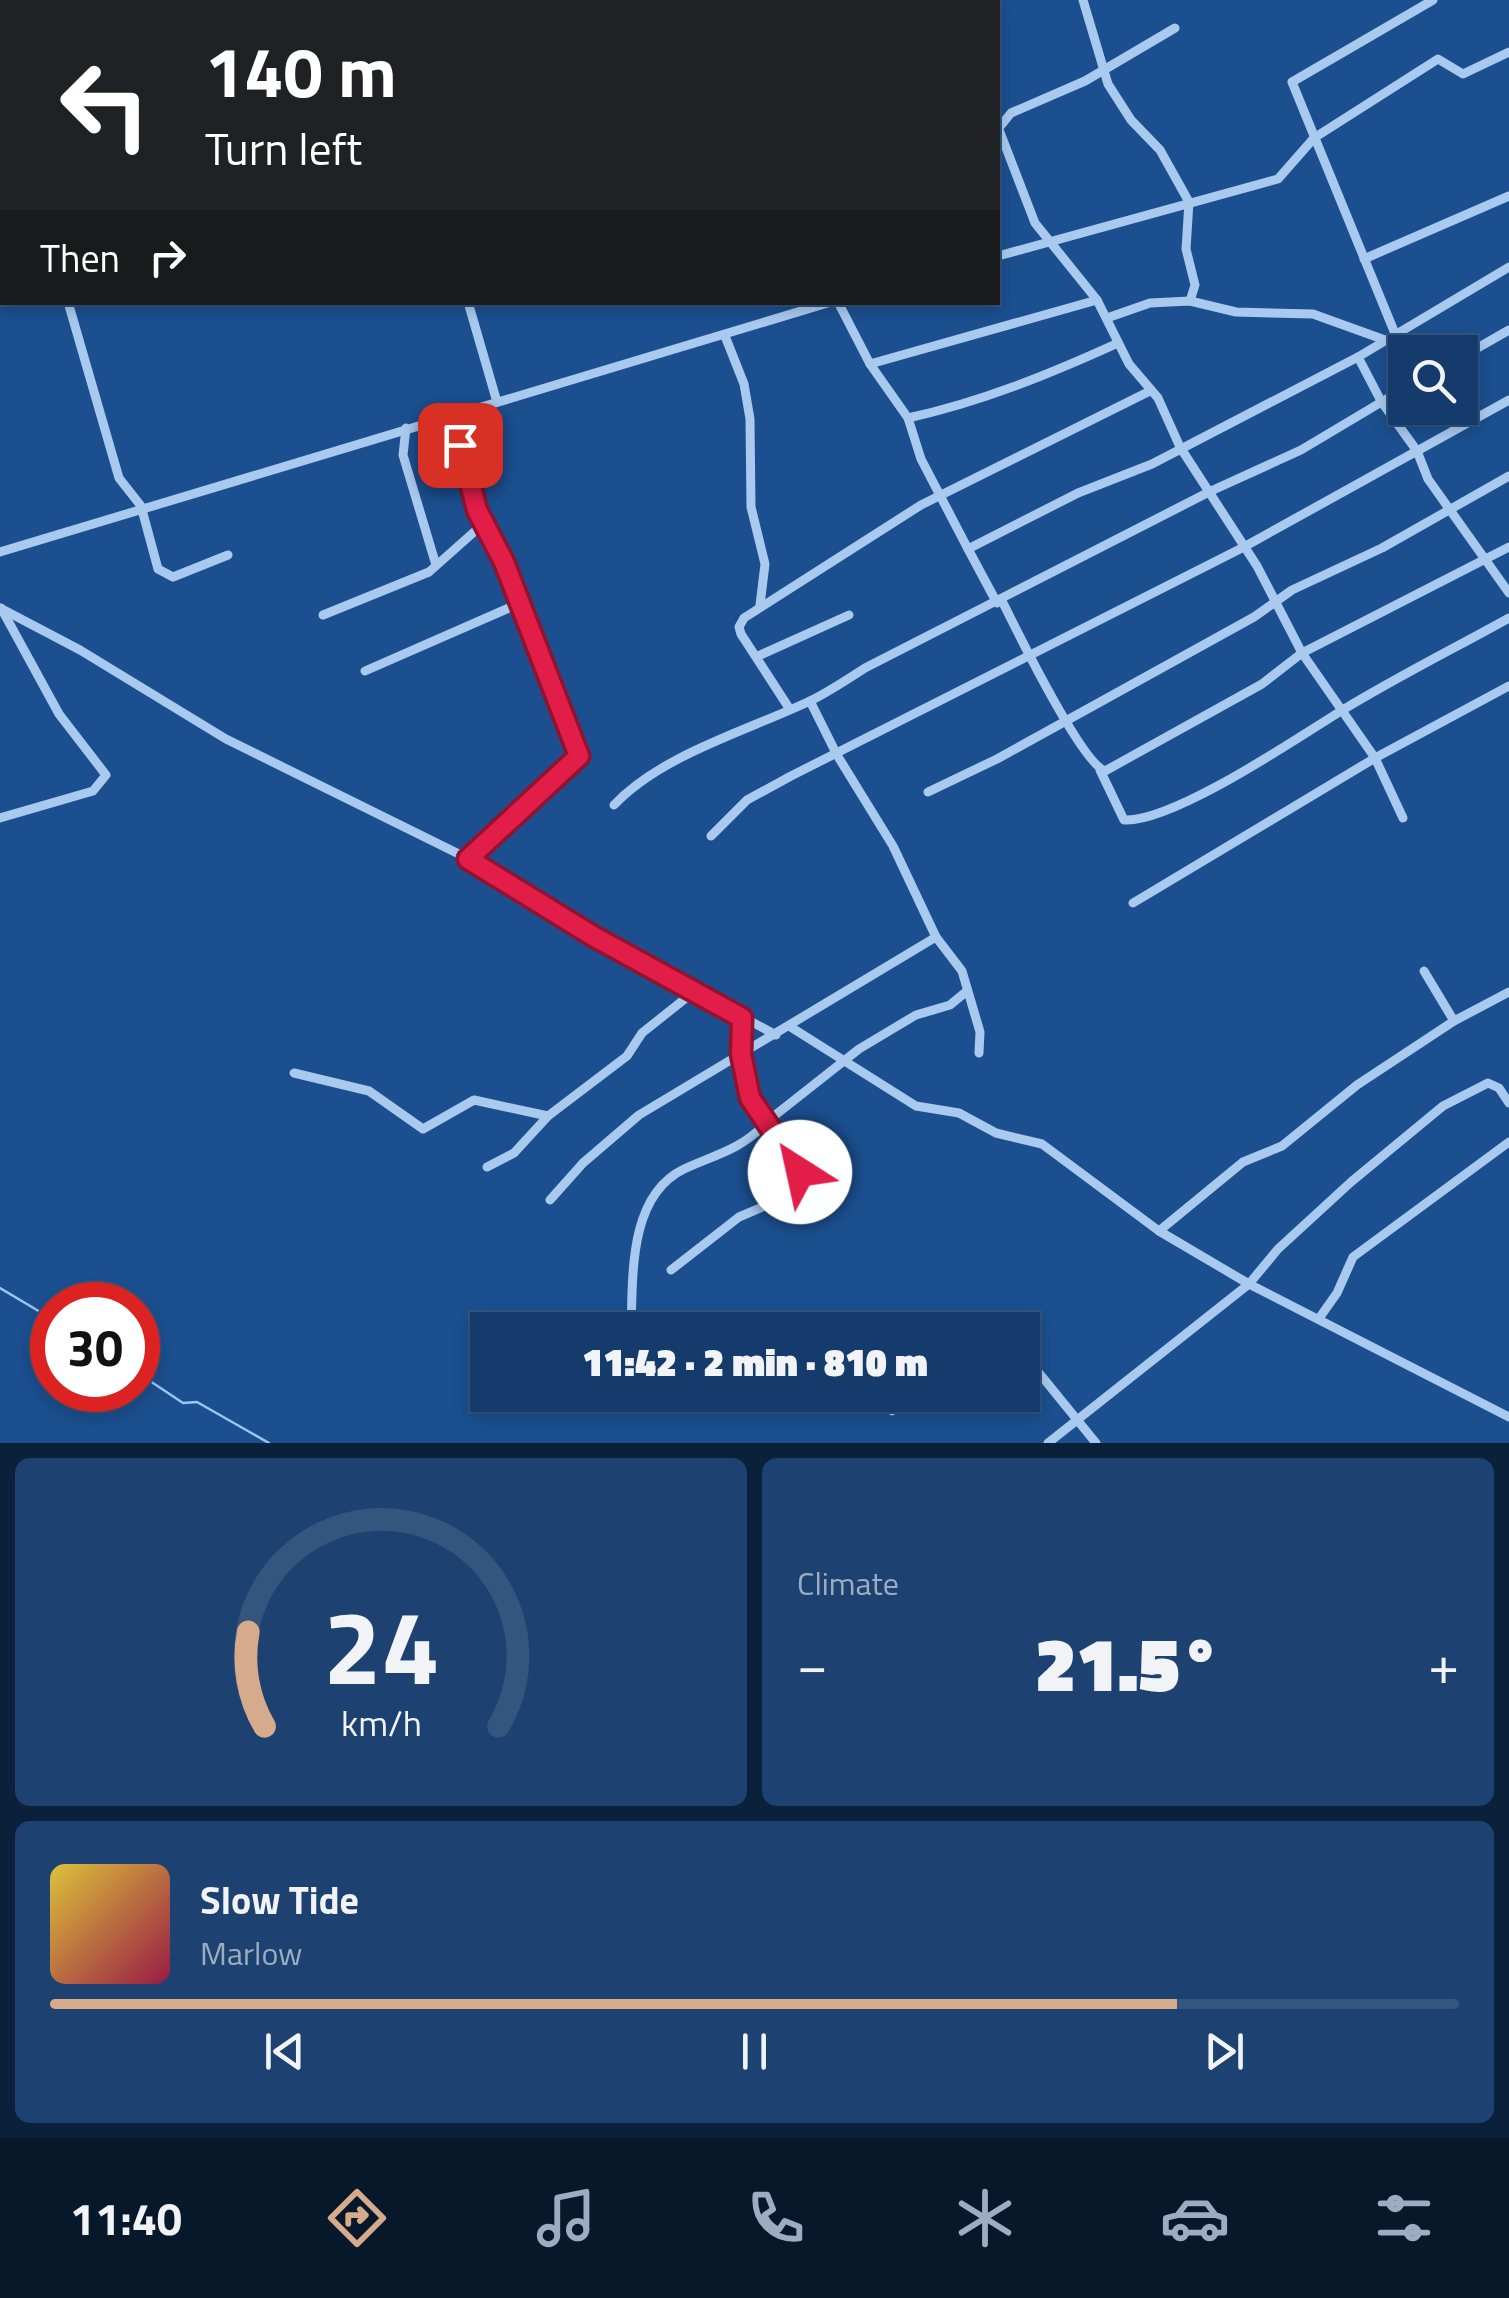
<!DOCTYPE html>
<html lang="en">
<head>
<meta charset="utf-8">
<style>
  body { margin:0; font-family:"Titillium Web",sans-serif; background:#1d4271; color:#f1f3f6; height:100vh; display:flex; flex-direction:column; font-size:38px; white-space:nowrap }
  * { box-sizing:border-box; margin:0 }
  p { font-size:32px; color:#9dadc1 }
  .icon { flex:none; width:55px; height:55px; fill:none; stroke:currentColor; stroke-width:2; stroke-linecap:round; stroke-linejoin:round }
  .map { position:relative; height:1443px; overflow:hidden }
  .drawer { display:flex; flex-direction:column; gap:15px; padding:15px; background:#0b203b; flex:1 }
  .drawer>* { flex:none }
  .hud { position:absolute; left:0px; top:0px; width:1000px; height:305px; box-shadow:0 5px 15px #0003,0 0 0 2px #33557e; background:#202124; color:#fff; overflow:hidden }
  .tools { position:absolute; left:1388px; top:335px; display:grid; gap:20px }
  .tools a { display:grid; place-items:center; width:90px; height:90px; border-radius:0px; background:#143b6b; box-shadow:0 5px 15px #0003,0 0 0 2px #33557e; font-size:50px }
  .speed { position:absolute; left:30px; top:1282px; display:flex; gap:20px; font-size:50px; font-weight:700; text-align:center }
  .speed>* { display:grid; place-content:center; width:130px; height:130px; border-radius:50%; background:#143b6b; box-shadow:0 5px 15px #0003,0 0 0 2px #33557e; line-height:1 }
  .speed .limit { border:15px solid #d22; background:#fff; color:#111 }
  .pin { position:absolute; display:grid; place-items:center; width:85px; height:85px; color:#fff; margin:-42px; border-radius:20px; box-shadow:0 5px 15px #0006 }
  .me { position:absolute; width:110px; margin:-55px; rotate:325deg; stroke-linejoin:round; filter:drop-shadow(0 0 8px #0008) }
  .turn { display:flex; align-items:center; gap:35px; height:210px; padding:0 40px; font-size:45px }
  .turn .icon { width:130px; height:130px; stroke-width:2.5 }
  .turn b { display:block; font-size:70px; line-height:85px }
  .then { display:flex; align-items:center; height:95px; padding:0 40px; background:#0003; gap:20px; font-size:38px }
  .big { font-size:75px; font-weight:800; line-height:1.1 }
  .drawer .widget { flex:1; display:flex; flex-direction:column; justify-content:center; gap:15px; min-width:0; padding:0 35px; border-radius:15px; background:#1d4271 }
  .drawer .dial { align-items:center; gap:0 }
  .dial svg { height:260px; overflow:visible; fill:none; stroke:#33557e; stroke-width:7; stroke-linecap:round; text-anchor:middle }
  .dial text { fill:#f1f3f6; stroke:none }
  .song { display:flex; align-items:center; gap:30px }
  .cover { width:120px; height:120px; border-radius:15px; background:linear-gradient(135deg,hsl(50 70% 55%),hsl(340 70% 35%)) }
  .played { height:10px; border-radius:5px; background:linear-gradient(90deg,#d6ab8b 80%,#33557e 80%) }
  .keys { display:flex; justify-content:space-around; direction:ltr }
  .heat { display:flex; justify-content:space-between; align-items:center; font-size:55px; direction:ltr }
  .drawer .tiles { flex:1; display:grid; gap:15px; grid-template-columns:1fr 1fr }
  .widget:last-child { grid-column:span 2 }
  .trip { position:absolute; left:470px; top:1312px; width:570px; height:100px; border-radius:0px; background:#143b6b; box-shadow:0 5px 15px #0003,0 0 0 2px #33557e; font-weight:800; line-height:100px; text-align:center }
  .dock { display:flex; height:160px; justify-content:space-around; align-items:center; background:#08182b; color:#9dadc1 }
  .dock .icon { width:70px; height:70px }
  .dock .current { color:#d6ab8b }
  .dock b { font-size:45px; color:#f1f3f6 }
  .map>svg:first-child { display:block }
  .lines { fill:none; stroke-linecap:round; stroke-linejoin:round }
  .stream { stroke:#9cc4f0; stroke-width:2.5 }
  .minor { stroke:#a9c9ee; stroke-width:9 }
  .route-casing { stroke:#92132f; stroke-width:25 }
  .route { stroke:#e11d48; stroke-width:18 }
</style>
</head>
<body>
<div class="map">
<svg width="1509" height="1443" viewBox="0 0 1509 1443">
  <rect width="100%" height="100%" fill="#1b4f8f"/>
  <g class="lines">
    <g class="stream">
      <path d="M0,1288L52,1319"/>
      <path d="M138,1373L183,1403L197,1402L269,1443"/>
    </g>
    <g class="minor">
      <path d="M370,0L371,2"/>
      <path d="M838,0L840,2"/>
      <path d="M1083,0L1108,84L1131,120L1160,150L1189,202L1186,249L1195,285L1190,301"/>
      <path d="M164,2L169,0"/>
      <path d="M308,2L313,0"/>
      <path d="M567,2L572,0"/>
      <path d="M714,2L719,0"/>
      <path d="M938,2L941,0"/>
      <path d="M998,127L1035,223L1097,300L1129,364L1158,398L1180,447L1257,566L1302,653L1375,758L1403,818"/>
      <path d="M998,129L1011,113L1085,81L1175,28"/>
      <path d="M0,251L2,250"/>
      <path d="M998,256L1278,179L1314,138L1438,59L1463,74L1509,52"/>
      <path d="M1364,259L1509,196"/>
      <path d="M68,302L119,478L141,506L158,569L173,577L228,555"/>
      <path d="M468,302L497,402"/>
      <path d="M838,302L870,364L908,418L921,459L968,549L1078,493L1152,464L1358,357L1509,267"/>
      <path d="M1107,318L1150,303L1190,301L1236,312L1313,314L1385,340"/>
      <path d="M725,336L744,384L750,419L751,507L765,564L760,605"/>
      <path d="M1396,336L1292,82L1433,0"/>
      <path d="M1358,357L1381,401L1417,451L1428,479L1509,593"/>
      <path d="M1460,358L1509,330"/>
      <path d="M870,364L1097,300"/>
      <path d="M451,415L477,510L504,562L579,756L469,859"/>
      <path d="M908,418C981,402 1050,374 1118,343"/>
      <path d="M406,428L403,455L436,565"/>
      <path d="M968,549L997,603"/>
      <path d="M0,552L831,302"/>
      <path d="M1002,601C1017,631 1081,762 1105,771L1262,684L1302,653L1509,547"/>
      <path d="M0,608L80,650L226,739L469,859L593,936L776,1035"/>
      <path d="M323,615L429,572L483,524"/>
      <path d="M758,656L849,615"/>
      <path d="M365,671L518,604"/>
      <path d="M810,701L837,755L893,846L936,937L962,971L980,1032L979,1053"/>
      <path d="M789,708L741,634L739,627L744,618L921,505L1148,392"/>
      <path d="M1100,770L1124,820C1172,823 1296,739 1341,711C1395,678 1453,649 1509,618"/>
      <path d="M928,792L997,759L1254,617L1292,590L1382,548L1509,476"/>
      <path d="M614,805C662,754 750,730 812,700C830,691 848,679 865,668L1211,491L1301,450L1405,388"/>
      <path d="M0,818L93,791L106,775L59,714L1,608"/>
      <path d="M711,836L747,800L791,776L1242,548L1509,400"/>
      <path d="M1133,903L1375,758L1509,686"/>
      <path d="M1424,971L1454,1021"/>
      <path d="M789,1026L916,1106L959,1113L996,1133L1042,1144L1159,1231L1249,1284L1048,1443"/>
      <path d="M294,1073L369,1091L423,1129L474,1100L548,1116"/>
      <path d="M1509,1103L1499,1088L1488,1083L1443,1106L1351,1182L1278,1249L1249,1284L1509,1417"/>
      <path d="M487,1167L514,1153L548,1116L627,1056L642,1033L696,990"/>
      <path d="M550,1200L583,1163L639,1115L936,937"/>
      <path d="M1159,1231L1243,1162L1282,1146L1357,1085L1454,1021L1509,992"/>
      <path d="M671,1270L739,1217L781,1199L800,1172L764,1125L769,1120L859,1049L916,1015L950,1005L967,991"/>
      <path d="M1320,1317L1337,1293L1353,1257L1509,1142"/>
      <path d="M631,1330C633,1277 628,1196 684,1169C714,1155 740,1150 764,1125L743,1073L742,1018"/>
      <path d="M986,1330L991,1326L1002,1330"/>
      <path d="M1022,1352L1096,1443"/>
      <path d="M892,1411L910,1395"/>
    </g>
  </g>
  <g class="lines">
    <g class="route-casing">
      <path id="route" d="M460,445L477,510L504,562L579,756L468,859L593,936L742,1018L741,1054L750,1098L800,1172"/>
    </g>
    <use href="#route" class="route"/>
  </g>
</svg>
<div class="tools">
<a><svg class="icon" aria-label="search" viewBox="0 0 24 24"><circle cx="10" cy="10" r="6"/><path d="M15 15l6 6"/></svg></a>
</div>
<div class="speed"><div class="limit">30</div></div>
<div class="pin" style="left:460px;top:445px;background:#d93025"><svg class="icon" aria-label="arrive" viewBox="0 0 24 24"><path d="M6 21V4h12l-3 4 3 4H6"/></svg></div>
<svg class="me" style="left:800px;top:1172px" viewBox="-20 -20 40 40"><circle r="19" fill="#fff"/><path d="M0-13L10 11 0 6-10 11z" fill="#e11d48"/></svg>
<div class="trip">11:42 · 2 min · 810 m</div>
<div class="hud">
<div class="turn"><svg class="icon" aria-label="left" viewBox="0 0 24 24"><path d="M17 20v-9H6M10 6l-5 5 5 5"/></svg><div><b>140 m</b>Turn left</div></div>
<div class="then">Then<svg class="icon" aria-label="right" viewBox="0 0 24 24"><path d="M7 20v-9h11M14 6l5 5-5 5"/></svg></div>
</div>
</div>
<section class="drawer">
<div class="tiles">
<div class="widget dial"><svg viewBox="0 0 100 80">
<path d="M14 69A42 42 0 1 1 86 69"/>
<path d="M14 69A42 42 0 0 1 9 40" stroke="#d6ab8b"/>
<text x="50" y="56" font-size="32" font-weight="700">24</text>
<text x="50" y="72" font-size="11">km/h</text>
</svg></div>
<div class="widget"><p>Climate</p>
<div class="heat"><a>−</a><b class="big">21.5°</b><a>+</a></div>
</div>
<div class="widget">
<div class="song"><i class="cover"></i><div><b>Slow Tide</b><p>Marlow</p></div></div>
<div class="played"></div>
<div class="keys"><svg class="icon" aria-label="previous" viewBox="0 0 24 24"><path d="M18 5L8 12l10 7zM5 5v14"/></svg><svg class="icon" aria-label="pause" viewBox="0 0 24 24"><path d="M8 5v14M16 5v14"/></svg><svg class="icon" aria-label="next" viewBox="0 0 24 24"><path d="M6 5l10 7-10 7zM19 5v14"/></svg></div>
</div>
</div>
</section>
<nav class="dock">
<b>11:40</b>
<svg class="icon current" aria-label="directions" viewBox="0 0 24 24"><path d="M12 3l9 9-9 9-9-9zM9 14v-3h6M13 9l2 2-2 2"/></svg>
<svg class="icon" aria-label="music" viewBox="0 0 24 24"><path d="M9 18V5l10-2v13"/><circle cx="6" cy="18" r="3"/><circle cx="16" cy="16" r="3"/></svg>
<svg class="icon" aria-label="phone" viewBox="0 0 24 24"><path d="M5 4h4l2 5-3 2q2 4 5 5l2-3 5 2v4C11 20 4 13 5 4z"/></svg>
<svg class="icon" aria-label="climate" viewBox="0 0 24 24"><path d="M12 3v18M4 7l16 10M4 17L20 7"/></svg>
<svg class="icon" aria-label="car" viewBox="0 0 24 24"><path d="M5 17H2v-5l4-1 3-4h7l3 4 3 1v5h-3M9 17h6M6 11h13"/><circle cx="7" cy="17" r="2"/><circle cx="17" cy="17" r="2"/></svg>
<svg class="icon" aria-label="filters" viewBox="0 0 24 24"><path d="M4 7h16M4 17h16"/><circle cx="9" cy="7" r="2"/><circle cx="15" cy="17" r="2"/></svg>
</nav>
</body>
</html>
